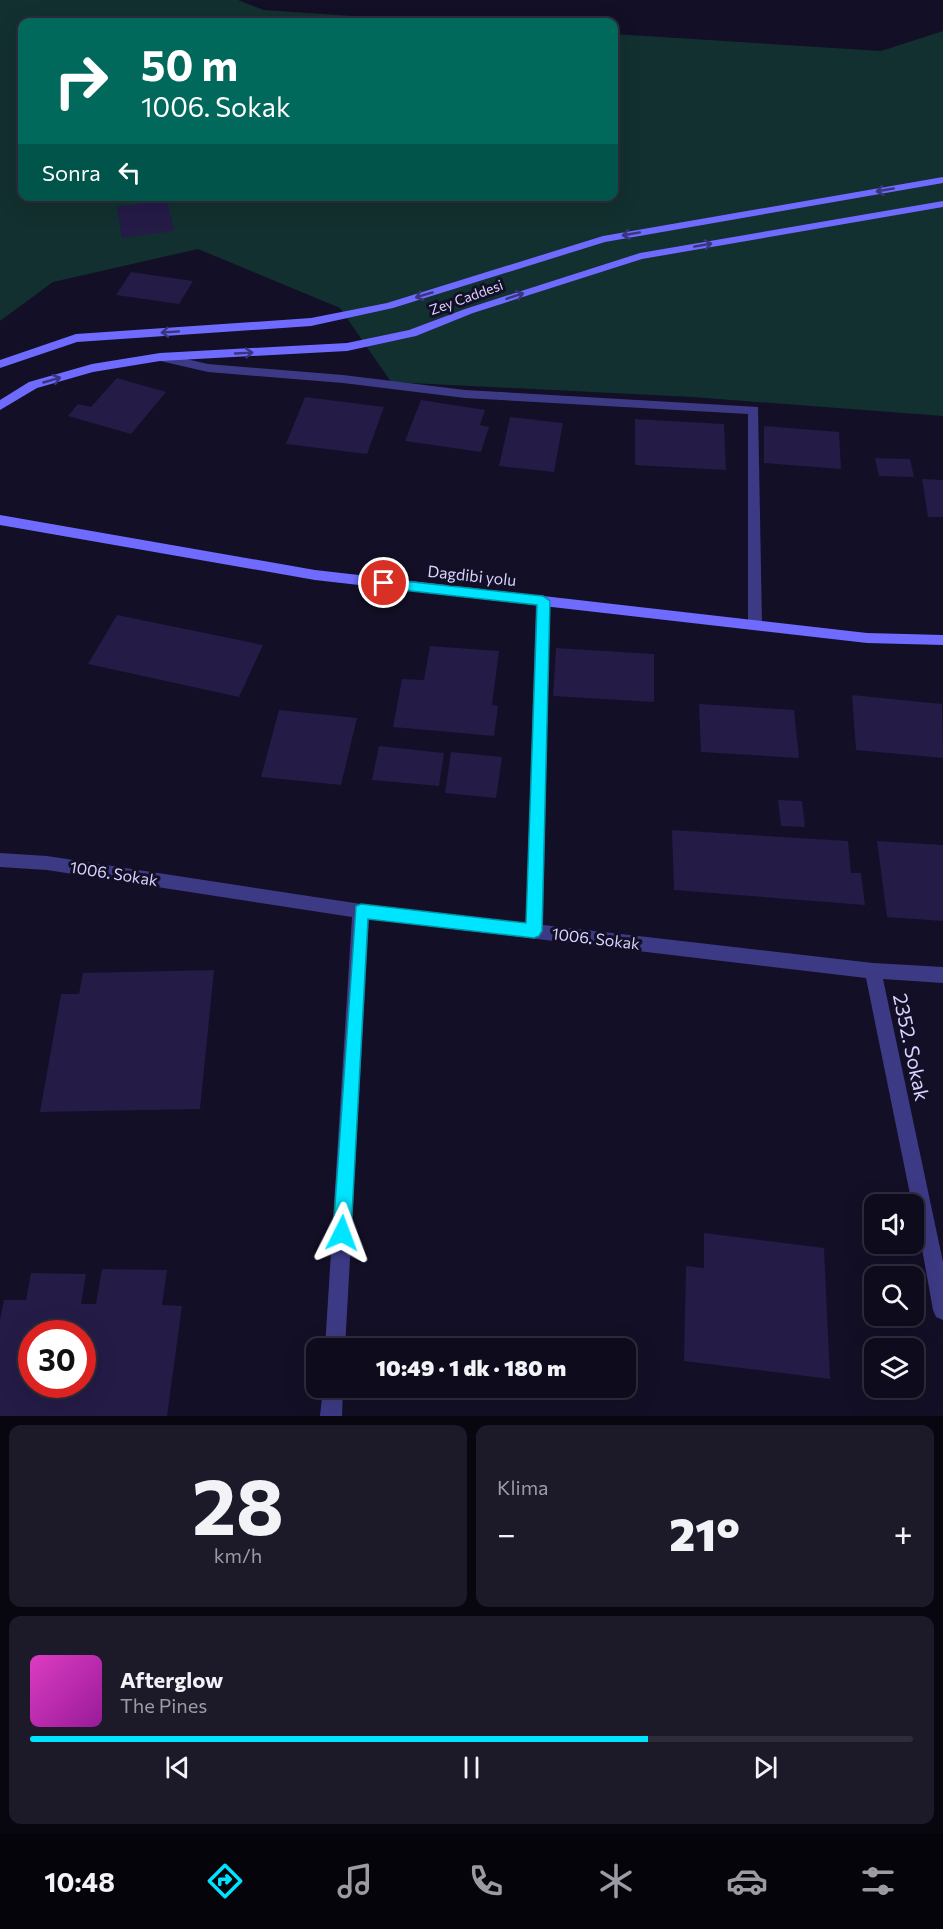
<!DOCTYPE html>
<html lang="tr">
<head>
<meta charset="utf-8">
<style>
  body { margin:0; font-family:Commissioner,sans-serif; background:#1c1929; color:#f1f3f6; height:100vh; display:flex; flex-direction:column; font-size:22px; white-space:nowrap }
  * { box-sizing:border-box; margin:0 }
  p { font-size:20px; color:#9b9ba3 }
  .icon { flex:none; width:33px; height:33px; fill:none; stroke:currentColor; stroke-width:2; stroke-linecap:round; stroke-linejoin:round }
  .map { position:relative; height:1416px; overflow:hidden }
  .details { display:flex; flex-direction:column; gap:9px; padding:9px; background:#08060f; flex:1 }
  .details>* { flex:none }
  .hud { position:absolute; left:18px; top:18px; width:600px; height:183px; border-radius:12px; box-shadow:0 6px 24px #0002,0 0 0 2px #2e2b3b; background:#00695c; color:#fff; overflow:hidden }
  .controls { position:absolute; left:864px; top:1194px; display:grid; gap:12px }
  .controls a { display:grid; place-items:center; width:60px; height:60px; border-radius:12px; background:#0e0b1c; box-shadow:0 6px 24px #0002,0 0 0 2px #2e2b3b; font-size:30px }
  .speed { position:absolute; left:18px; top:1320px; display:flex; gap:12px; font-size:30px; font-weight:700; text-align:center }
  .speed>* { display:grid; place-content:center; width:78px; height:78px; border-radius:50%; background:#0e0b1c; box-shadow:0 6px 24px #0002,0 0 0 2px #2e2b3b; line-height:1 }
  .speed .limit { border:9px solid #d22; background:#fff; color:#111 }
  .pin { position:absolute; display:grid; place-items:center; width:51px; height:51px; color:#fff; margin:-26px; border:3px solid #fff; border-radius:50%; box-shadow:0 2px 6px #0007 }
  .me { position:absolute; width:66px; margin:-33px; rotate:3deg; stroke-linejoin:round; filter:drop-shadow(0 0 4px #0008) }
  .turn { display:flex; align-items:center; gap:21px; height:126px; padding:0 24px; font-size:27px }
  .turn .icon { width:78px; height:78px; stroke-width:2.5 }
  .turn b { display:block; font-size:42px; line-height:51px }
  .then { display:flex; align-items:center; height:57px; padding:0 24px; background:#0003; gap:12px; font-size:22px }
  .big { font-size:45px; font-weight:800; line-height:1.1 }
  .details .tile { flex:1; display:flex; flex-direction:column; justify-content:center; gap:9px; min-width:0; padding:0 21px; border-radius:12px; background:#1c1929 }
  .details .dial { align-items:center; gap:0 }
  .dial b { font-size:78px; line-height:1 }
  .song { display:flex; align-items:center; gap:18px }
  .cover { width:72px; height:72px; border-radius:9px; background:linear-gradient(135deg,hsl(310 70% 55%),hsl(300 70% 35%)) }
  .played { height:6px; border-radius:3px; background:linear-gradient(90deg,#00e5ff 70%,#2e2b3b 70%) }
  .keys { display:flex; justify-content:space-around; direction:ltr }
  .heat { display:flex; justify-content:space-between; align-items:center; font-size:33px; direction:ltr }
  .details .tiles { flex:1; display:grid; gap:9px; grid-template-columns:1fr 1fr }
  .tile:last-child { grid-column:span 2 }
  .trip { position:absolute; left:306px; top:1338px; width:330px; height:60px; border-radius:12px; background:#0e0b1c; box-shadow:0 6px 24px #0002,0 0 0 2px #2e2b3b; font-weight:800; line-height:60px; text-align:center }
  .tabs { display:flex; height:96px; justify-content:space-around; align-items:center; background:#06040b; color:#9b9ba3 }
  .tabs .icon { width:42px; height:42px }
  .tabs .selected { color:#00e5ff }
  .tabs b { font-size:27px; color:#f1f3f6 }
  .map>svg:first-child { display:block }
  .green { fill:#12302f }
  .building { fill:#241b47; fill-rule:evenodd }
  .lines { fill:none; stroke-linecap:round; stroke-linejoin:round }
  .street { fill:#3d3a85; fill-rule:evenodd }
  .secondary { fill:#6f6bff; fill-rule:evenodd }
  .oneway { stroke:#38347d }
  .route { fill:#00e5ff; stroke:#0095a6; stroke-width:1.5 }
  .labels { text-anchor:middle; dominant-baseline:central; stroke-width:6; stroke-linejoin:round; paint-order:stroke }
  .far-street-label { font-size:14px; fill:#d9d4ff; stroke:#130f26 }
  .street-label { font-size:16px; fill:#d9d4ff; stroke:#130f26 }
  .near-street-label { font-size:20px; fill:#d9d4ff; stroke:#130f26 }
</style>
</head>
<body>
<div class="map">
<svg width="943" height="1416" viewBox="0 0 943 1416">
  <rect width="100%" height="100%" fill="#130f26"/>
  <path class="green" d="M0,0H238L264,10L441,22H22V196H614V34L881,51L943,31V416L692,397L391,382L340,308L198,249L53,282L0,321Z"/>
  <g class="building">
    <path d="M167,200L174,231L122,238L117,207Z"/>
    <path d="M131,272L193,281L179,304L116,295Z"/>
    <path d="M117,378L166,392L131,434L68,416L78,404L91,407Z"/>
    <path d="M305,397L384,407L367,454L286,444Z"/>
    <path d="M421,400L485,410L480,425L489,427L481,452L405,441Z"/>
    <path d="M510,417L563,423L554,472L499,466Z"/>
    <path d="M635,419L724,424L726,470L635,465Z"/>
    <path d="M764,426L839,432L841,469L764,463Z"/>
    <path d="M875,458L910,459L914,477L879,476Z"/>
    <path d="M922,479L943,480V517H928Z"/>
    <path d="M117,615L263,645L239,697L88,664Z"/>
    <path d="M430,646L499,651L492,705L498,706L494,736L393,727L402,679L424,680Z"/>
    <path d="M556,648L654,654V702L553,696Z"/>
    <path d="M852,695L942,704L943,758L856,750Z"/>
    <path d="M699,704L794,710L799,758L701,752Z"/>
    <path d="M279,710L357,718L341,785L261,777Z"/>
    <path d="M379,746L444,753L439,786L372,780Z"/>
    <path d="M451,752L502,757L496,798L445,793Z"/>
    <path d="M778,800L802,801L805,827L781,826Z"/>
    <path d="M672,830L848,841L851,873H861L865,905L674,890Z"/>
    <path d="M877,841L943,845V921L887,917Z"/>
    <path d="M214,970L200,1109L40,1112L61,994H79L83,973Z"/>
    <path d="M704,1233L824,1248L830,1379L684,1361L686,1266L704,1268Z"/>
    <path d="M102,1269L167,1270L162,1305L182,1306L167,1416H0V1320L4,1300H26L31,1273L86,1274L81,1304H96ZM32,1334H82V1384H32Z"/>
  </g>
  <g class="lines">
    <g class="street">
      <path d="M160,353L208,364L343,375L465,390L758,407L762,625L755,630L748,625V414L465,398L343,383L208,372L156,360L154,357Z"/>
      <path d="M543,596L550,601L543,925L873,963L943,967V983L883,979L943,1262V1320L936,1317L933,1310L914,1204H912L866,978L369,919L345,1348H325L352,917L47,870L0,867V853L47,856L361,904L526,923L536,601Z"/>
      <path d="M323,1388H343L342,1416H320Z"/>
    </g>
    <g class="secondary">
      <path d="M943,177V183L605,242L393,308L311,326L77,342L0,368V360L76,334L311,318L387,303L603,236Z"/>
      <path d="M943,201V207L642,259L473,313L416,336L347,351L160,361L93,372L37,388L0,410V400L29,382L92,364L160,353L347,343L409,330L465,309L640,253Z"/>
      <path d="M0,515L315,570L867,633L943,635V645L867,643L315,580L0,525Z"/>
    </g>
  </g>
  <defs><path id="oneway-shaft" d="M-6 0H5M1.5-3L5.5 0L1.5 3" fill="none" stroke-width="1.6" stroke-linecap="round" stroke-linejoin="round" transform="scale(1.5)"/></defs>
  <g class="oneway">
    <use href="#oneway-shaft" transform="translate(885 190) rotate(170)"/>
    <use href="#oneway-shaft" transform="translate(631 234) rotate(170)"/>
    <use href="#oneway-shaft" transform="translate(703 245) rotate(-10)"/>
    <use href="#oneway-shaft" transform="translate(424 295) rotate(163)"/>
    <use href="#oneway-shaft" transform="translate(515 296) rotate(-18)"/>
    <use href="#oneway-shaft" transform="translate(170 332) rotate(176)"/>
    <use href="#oneway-shaft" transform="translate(244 353) rotate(-3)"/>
    <use href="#oneway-shaft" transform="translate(52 380) rotate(-16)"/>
  </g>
  <path class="route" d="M384,579L543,596L550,601L542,931L539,936L534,938L368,919L351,1233L348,1240L342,1242L336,1240L333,1233L356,906L361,904L526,923L537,605L384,588L377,583Z"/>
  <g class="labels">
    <g class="far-street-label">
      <text transform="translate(466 297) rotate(-20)">Zey Caddesi</text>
    </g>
    <g class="street-label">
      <text transform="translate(472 575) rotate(6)">Dagdibi yolu</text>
      <text transform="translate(114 873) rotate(9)">1006. Sokak</text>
      <text transform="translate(596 938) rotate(7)">1006. Sokak</text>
    </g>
    <g class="near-street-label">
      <text transform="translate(912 1047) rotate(78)">2352. Sokak</text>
    </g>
  </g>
</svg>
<div class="controls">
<a><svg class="icon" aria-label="sound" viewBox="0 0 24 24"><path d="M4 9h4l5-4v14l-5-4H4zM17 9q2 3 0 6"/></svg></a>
<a><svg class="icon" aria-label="search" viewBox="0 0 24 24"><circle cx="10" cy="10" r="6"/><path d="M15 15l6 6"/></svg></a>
<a><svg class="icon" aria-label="layers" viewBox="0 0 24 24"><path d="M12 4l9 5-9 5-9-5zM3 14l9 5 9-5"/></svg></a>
</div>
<div class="speed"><div class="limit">30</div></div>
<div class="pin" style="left:384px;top:583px;background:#d93025"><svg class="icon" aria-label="arrive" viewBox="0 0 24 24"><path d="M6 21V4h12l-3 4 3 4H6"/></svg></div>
<svg class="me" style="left:342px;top:1233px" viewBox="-20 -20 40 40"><path d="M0-17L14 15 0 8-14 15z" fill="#00e5ff" stroke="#fff" stroke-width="4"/></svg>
<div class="trip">10:49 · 1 dk · 180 m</div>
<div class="hud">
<div class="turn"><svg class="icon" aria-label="right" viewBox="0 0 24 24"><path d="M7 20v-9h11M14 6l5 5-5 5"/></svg><div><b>50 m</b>1006. Sokak</div></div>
<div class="then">Sonra<svg class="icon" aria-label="left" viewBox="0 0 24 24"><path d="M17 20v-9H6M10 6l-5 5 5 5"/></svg></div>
</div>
</div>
<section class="details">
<div class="tiles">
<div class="tile dial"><b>28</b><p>km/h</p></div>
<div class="tile"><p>Klima</p>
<div class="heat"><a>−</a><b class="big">21°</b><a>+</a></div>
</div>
<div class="tile">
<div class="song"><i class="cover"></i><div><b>Afterglow</b><p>The Pines</p></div></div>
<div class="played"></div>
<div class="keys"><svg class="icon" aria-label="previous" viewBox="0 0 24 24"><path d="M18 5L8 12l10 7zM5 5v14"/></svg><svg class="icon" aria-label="pause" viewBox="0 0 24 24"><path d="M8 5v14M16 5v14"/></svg><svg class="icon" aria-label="next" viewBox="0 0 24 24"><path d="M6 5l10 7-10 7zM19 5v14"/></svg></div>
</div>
</div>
</section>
<nav class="tabs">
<b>10:48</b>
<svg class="icon selected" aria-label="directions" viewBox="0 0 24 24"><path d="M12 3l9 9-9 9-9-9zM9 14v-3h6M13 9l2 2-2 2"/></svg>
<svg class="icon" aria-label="music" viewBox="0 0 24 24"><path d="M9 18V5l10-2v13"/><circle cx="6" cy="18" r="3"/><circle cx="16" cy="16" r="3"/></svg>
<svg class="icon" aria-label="phone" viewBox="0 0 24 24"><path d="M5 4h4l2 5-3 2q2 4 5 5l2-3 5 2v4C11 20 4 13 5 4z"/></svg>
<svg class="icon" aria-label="climate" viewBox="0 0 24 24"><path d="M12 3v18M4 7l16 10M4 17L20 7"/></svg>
<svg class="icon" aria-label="car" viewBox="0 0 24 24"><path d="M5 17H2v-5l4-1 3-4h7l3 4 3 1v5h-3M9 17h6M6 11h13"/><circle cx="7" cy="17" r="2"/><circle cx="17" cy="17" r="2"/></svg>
<svg class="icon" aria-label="filters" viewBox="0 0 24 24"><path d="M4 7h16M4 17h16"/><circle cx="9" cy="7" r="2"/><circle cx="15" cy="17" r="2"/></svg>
</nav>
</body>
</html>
